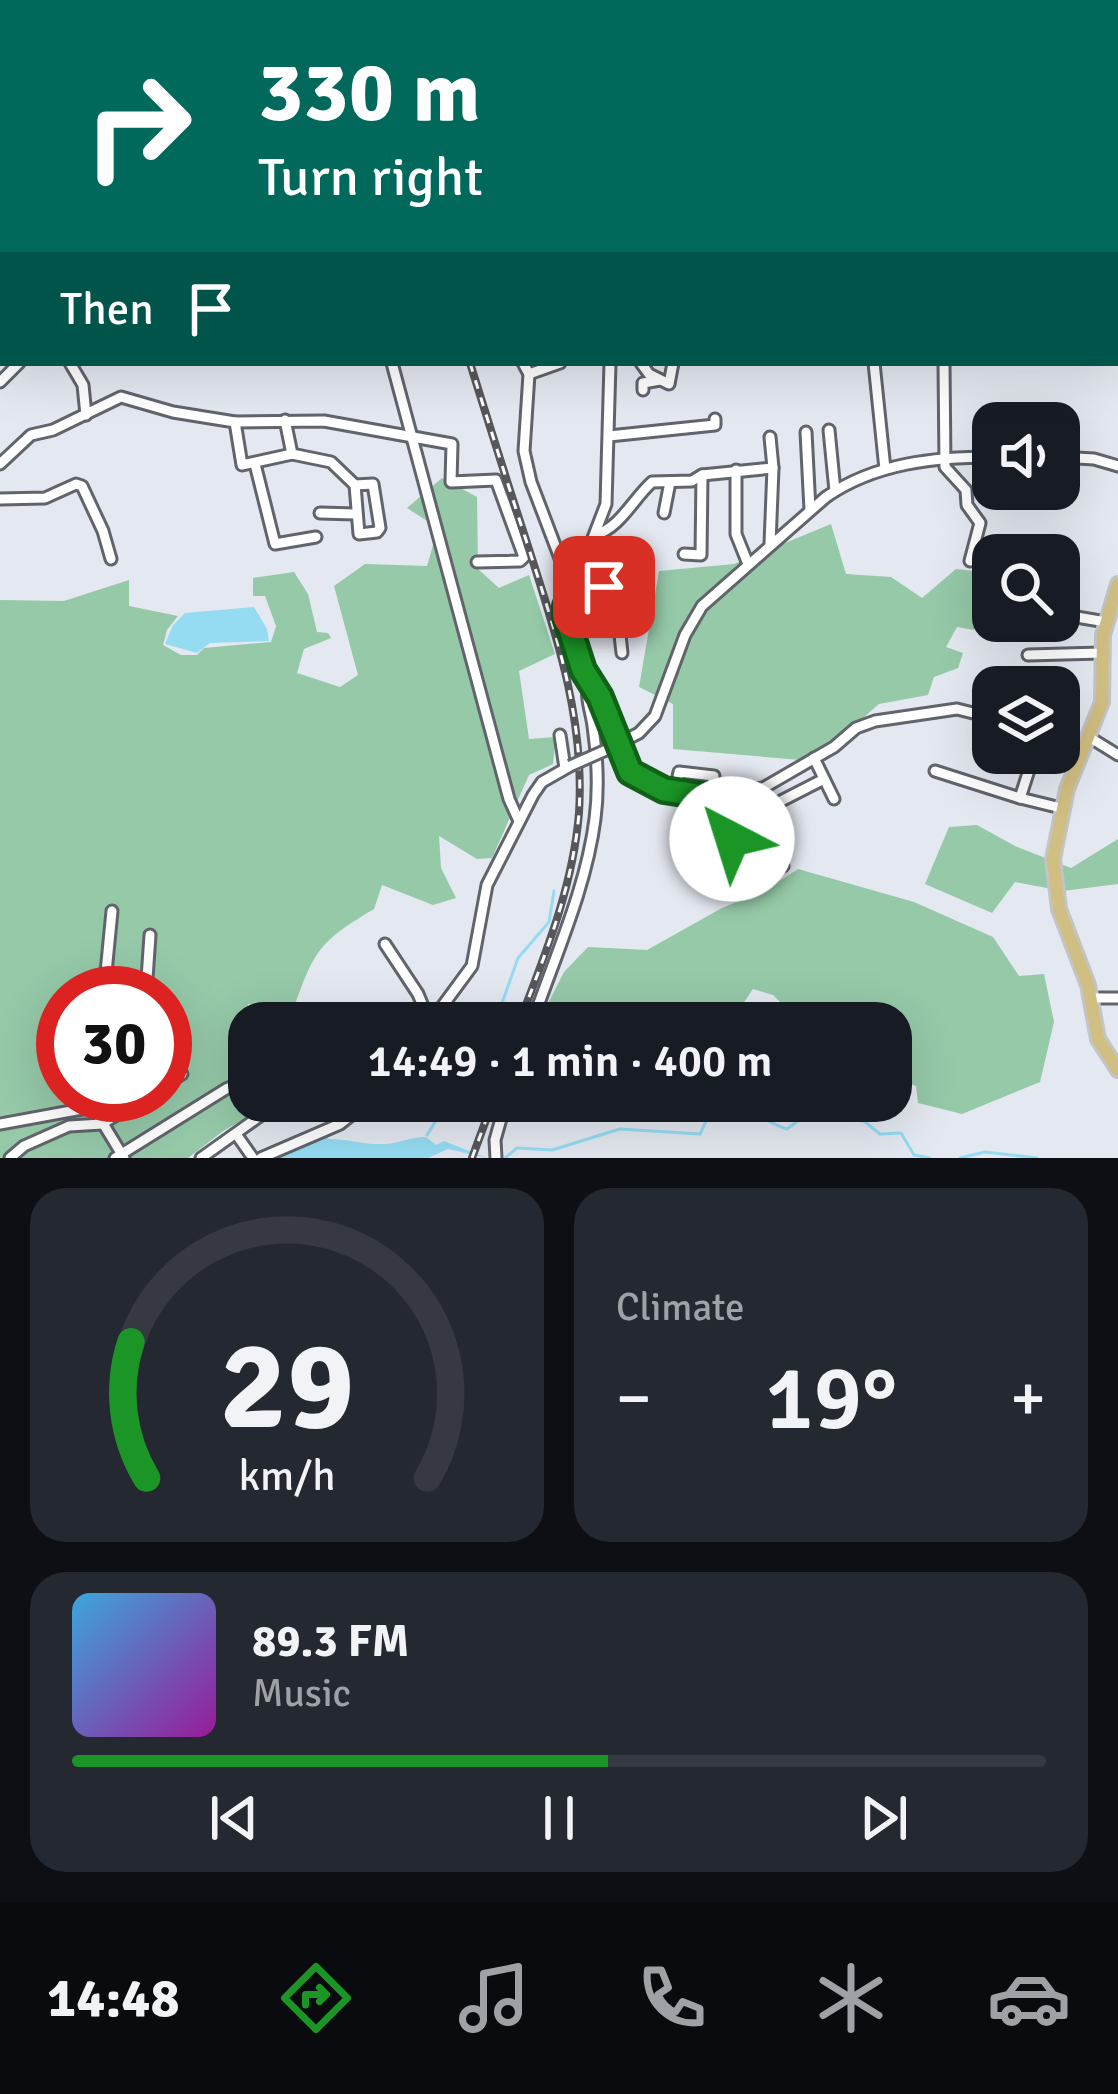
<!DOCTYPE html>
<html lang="en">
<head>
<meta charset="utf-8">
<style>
  body { margin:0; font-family:Signika,sans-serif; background:#242831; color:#f1f3f6; height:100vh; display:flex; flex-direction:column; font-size:45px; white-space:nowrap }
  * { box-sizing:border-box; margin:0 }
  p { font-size:39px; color:#9ea1a6 }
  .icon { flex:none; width:66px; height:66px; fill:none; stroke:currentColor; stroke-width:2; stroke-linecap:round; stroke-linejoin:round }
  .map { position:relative; height:1158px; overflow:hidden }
  .drawer { display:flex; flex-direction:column; gap:30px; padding:30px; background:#0d0f14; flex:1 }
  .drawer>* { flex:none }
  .banner { position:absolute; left:0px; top:0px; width:1119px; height:366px; box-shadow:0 12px 48px #0002; background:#00695c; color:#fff; overflow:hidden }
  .fabs { position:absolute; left:972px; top:402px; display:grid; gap:24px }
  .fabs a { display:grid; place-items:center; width:108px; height:108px; border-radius:24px; background:#171b24; box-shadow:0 12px 48px #0002; font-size:60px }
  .speed { position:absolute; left:36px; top:966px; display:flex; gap:24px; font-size:60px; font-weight:700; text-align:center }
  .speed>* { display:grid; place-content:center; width:156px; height:156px; border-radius:50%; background:#171b24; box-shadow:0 12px 48px #0002; line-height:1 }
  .speed .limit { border:18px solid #d22; background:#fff; color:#111 }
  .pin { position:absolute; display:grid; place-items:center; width:102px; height:102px; color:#fff; margin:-51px; border-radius:24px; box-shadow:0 6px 18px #0006 }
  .me { position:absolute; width:132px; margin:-66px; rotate:320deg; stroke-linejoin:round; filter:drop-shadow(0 0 9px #0008) }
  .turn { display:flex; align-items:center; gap:42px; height:252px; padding:0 60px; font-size:54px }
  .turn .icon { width:156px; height:156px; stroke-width:2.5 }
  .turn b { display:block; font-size:84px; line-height:102px }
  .then { display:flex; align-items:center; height:114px; padding:0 60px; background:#0003; gap:24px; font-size:45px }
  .big { font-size:90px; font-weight:600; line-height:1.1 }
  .drawer .widget { flex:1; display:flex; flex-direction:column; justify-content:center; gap:18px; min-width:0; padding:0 42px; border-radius:36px; background:#242831 }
  .drawer .dial { align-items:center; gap:0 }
  .dial svg { height:312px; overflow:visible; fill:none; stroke:#363941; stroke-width:7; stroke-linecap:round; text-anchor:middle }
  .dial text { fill:#f1f3f6; stroke:none }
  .song { display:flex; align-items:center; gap:36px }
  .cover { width:144px; height:144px; border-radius:18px; background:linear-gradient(135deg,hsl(200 70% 55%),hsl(300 70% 35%)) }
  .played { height:12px; border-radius:6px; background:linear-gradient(90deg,#1a9526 55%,#363941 55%) }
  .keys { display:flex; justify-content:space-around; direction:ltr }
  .heat { display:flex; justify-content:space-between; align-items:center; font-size:66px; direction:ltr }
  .drawer .tiles { flex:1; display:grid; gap:30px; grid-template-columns:1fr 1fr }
  .widget:last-child { grid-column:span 2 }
  .trip { position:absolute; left:228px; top:1002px; width:684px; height:120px; border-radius:36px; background:#171b24; box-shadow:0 12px 48px #0002; font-weight:600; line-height:120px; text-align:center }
  .tabs { display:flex; height:192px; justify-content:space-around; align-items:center; background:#090b0e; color:#9ea1a6 }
  .tabs .icon { width:84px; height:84px }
  .tabs .on { color:#1a9526 }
  .tabs b { font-size:54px; color:#f1f3f6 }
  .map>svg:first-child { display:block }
  .green { fill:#95c9a8; fill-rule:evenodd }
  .water { fill:#95dcf3 }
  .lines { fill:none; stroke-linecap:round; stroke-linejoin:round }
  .stream { stroke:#95dcf3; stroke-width:3 }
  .river { stroke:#95dcf3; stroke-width:10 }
  .minor-casing { stroke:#61646b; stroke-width:15 }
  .major-casing { stroke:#c3c4c4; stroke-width:18 }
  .minor { stroke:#fff; stroke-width:9 }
  .major { stroke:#d1be82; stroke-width:12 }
  .rail-casing { stroke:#55575b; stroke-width:8 }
  .rail { stroke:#fff; stroke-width:3; stroke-dasharray:9; stroke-linecap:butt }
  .minor-bridge-casing { stroke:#61646b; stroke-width:15; stroke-linecap:butt }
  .minor-bridge { stroke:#fff; stroke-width:9 }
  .route-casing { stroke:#116119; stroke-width:30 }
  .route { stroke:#1a9526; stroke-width:21 }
</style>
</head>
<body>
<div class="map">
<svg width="1118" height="1158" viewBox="0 0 1118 1158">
  <rect width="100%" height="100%" fill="#e4e8f0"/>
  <g class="green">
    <path d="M442,478L477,497L478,569L499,588L529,575L555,654L519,671L529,739L556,737L553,764L529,775L492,858L477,859L439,836L441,868L456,898L433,905L382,885L374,909C322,940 315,948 295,1005L248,1004L249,1101H277L223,1131L188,1158H21V1152L0,1158V600L64,601L129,580V606L178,616L167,630L163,645L181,655H197L204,648L271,642L276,626L265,596H253V578L294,572L308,594L317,632L328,633L331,638L304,649L297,673L340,687L358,675L334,586L365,564L427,566L438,528L407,508ZM63,993H165V1095H63Z"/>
    <path d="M831,524L846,574L891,577L922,598L956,569L983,572L986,609L974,630L957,627L946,647L963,653L958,668L934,677L928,695L879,704L813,761L673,749V704L639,687L659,571L734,564Z"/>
    <path d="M977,825L1015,846L1071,868L1118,839V884L1063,891L1015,882L992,913L925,884L949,827Z"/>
    <path d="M798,869L914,902L993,937L1019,976L1044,974L1054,1022L1040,1082L962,1114L918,1103L916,1086L891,1077V1023H782L781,1003L773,995L753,989L730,1023H538L564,972L588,947L647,950L722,908L764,891Z"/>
  </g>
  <g class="water">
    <path d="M254,607L267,629L269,641L210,643L197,653L165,644L173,625L185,613Z"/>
    <path d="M326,1135L329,1139C348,1139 364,1145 383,1144C398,1144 410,1137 426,1137L436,1145L444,1141L487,1158L448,1149L428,1158H267Z"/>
  </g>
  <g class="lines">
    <g class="stream">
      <path d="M850,0L857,3"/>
      <path d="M821,3L835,0"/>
      <path d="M0,44L3,53"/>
      <path d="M1116,59H1118"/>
      <path d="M495,1023L518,958L549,922L554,891"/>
      <path d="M427,1135L448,1101"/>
      <path d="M505,1158L517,1148L552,1150L620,1129L700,1134L712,1109C749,1096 756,1120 787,1129L816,1107L841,1105L847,1119L864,1121L880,1134L901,1133L914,1155L930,1158"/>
      <path d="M960,1158L985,1152L1037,1158"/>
    </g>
    <g class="river">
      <path d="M778,3L781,0"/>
      <path d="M0,360L3,358"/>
    </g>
    <g class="minor-casing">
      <g id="minor">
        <path d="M366,0L367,3"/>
        <path d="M519,0L521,3"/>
        <path d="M79,3V0"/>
        <path d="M287,3L289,0"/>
        <path d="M749,3L754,0"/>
        <path d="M766,3L768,0"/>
        <path d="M902,3L903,0"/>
        <path d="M1116,67L1118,66"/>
        <path d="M1116,103H1118"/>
        <path d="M1116,131H1118"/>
        <path d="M0,310L3,308"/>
        <path d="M70,363L83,385L86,415"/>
        <path d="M392,363L509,799L519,821"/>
        <path d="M523,363L529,374L524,451L531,482L561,561L562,597L568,603"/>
        <path d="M610,363L606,504L565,611L582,670L600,697L630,773L664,790L710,797L763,788L834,747L856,728L875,721L957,709L993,718"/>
        <path d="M641,363L649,374L669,384L673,363"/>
        <path d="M874,363L885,469"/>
        <path d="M944,363L945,467L966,490L967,505L980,523L970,561"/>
        <path d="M529,374L560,363"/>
        <path d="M0,382L19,363"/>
        <path d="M643,390V383L660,380"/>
        <path d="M285,420L292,454L331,462L355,485"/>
        <path d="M235,422L242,465L292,454"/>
        <path d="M829,430L835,491"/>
        <path d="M806,432L810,510"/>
        <path d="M609,436L715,425V419"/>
        <path d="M770,437L773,468"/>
        <path d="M1059,457L1094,459L1118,466"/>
        <path d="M0,464L31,435L53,430L121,397L173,412L235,422L324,421L452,444L451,482L496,480L524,557L520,561L477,562"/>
        <path d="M255,464L275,544L316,537"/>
        <path d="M736,470V534L748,564"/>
        <path d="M373,484L380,528L377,532L359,534L355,485Z"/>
        <path d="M0,499L45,498L76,484L82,486L103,531L111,559"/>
        <path d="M320,513L355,514"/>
        <path d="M664,513L670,482"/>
        <path d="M595,535C620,528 633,499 652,482L692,481L702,475L773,468L770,544"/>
        <path d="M684,554L701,555L702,475"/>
        <path d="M578,586L630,589L620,635L622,653"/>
        <path d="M1059,614L1106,622"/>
        <path d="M1028,655L1101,653"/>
        <path d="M560,735L565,768"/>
        <path d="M1089,737L1118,755"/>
        <path d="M1059,738L1085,746"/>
        <path d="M606,750L639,733L655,716L685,635L702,606L826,497C875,463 935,457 993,457"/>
        <path d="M814,758L834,799"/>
        <path d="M935,771L1020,798L1030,767L1025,765"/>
        <path d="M675,793L679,772L714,776L710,797L742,852L764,856L783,866"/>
        <path d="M1020,798L1061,808"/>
        <path d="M781,801L824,779"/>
        <path d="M385,944L418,994L430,1023"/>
        <path d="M104,993L112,911"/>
        <path d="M146,993L150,935"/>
        <path d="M1091,998H1118"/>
        <path d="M430,1023L472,966L487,885L533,795L542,782L570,766"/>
        <path d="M532,1023C555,956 586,889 595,819C599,789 597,755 593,726C591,710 584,696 590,681"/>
        <path d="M165,1061L182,1074L165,1085"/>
        <path d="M94,1095L93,1107L124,1158"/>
        <path d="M0,1124L93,1107"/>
        <path d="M236,1134L253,1158"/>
        <path d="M10,1158L24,1146L69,1126L102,1124L148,1095"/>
        <path d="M115,1158L226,1089L236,1085L249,1090"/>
        <path d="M201,1158L267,1111L272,1105L266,1101"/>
        <path d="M261,1158L340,1124L369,1101"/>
        <path d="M496,1158L495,1140L506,1101"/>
      </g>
    </g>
    <g class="major-casing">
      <g id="major">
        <path d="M1028,0L1036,3"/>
        <path d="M1116,32L1118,33"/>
        <path d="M1118,584L1103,635L1102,702L1067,789L1053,859L1059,909L1088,985L1098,1039L1118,1070"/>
      </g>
    </g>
    <use href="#minor" class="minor"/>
    <use href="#major" class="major"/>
    <g class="rail-casing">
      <g id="rail">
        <path d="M354,0L355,3"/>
        <path d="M470,363C489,424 508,485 528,546C556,634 585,718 579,813C573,887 545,955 519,1023"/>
        <path d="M472,1158L493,1101"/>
      </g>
    </g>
    <use href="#rail" class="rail"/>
    <g class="minor-bridge-casing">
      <path id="minor-bridge" d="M570,766L606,750"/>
    </g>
    <use href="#minor-bridge" class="minor-bridge"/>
  </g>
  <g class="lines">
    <g class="route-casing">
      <path id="route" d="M604,587L578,586L566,606V617L583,670L600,697L630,772L664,790L710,797L732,839"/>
    </g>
    <use href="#route" class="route"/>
  </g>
</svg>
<div class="fabs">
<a><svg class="icon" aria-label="sound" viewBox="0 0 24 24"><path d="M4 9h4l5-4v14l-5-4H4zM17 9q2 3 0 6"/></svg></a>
<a><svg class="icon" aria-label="search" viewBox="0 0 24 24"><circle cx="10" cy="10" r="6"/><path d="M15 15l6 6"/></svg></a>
<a><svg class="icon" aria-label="layers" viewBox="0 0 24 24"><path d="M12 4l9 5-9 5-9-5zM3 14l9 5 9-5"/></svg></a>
</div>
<div class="speed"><div class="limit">30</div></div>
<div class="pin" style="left:604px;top:587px;background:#d93025"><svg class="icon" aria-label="arrive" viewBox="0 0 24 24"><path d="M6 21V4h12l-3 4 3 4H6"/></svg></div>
<svg class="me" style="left:732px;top:839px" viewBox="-20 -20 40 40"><circle r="19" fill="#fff"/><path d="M0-13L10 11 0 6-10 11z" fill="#1a9526"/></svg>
<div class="trip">14:49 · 1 min · 400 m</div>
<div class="banner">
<div class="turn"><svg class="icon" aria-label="right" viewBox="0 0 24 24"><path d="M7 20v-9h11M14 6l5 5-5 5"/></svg><div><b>330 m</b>Turn right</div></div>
<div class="then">Then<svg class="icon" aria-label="arrive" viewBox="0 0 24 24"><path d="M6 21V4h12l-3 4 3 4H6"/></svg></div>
</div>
</div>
<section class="drawer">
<div class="tiles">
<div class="widget dial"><svg viewBox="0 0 100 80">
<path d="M14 69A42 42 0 1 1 86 69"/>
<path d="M14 69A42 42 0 0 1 10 34" stroke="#1a9526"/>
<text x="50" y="56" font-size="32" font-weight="700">29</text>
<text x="50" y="72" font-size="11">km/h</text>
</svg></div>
<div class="widget"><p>Climate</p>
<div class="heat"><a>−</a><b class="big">19°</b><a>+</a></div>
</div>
<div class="widget">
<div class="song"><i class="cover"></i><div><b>89.3 FM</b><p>Music</p></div></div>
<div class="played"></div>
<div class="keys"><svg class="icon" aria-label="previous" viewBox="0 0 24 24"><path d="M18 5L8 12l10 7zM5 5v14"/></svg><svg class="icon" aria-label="pause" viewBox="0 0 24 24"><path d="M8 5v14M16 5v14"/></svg><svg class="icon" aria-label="next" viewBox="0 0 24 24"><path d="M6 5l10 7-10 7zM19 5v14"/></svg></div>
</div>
</div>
</section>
<nav class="tabs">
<b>14:48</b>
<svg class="icon on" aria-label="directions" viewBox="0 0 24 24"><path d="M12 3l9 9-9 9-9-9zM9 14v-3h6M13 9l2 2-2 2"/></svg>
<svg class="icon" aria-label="music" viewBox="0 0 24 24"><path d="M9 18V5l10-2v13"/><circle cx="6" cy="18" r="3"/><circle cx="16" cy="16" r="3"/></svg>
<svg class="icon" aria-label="phone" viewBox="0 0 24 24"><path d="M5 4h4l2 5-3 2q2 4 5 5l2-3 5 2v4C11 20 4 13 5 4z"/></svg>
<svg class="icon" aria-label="climate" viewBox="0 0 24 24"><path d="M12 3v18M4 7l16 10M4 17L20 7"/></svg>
<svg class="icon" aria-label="car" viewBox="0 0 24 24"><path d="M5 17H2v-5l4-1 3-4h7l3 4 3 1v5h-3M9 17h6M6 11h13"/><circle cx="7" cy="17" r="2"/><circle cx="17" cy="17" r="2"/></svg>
</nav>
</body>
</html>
